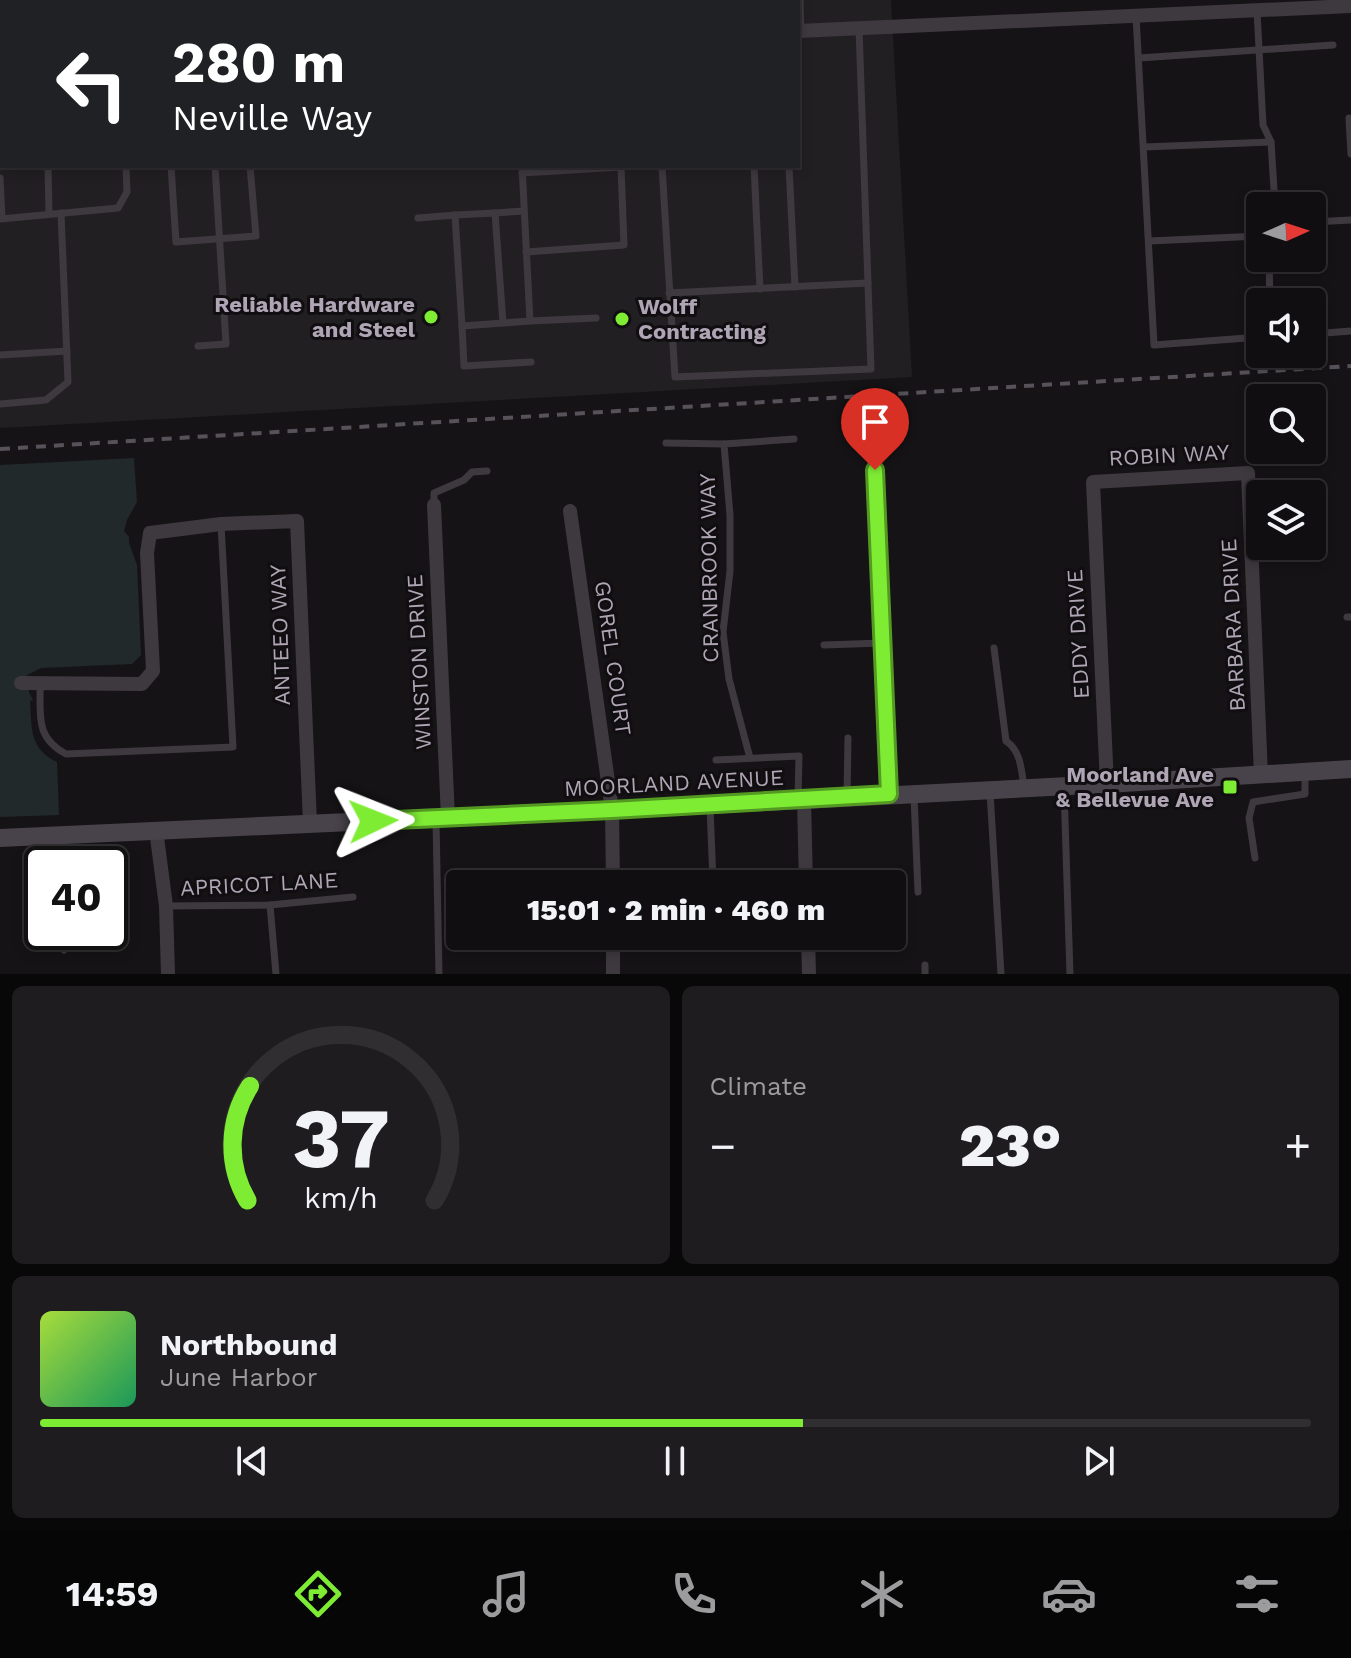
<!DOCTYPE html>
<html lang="en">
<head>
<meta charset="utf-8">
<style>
  body { margin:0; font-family:"Work Sans",sans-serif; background:#1e1c1e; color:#f1f3f6; height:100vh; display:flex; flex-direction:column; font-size:30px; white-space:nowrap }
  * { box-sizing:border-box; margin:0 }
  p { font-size:26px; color:#9c9c9f }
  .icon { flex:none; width:44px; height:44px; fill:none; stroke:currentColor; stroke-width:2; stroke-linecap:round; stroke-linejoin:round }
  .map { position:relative; height:974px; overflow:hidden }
  .panel { display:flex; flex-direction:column; gap:12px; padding:12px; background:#090809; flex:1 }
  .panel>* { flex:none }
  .guide { position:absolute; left:0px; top:0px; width:800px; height:168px; box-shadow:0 4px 12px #0003,0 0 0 2px #302e30; background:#202124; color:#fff; overflow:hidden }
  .needle { width:52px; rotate:87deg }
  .buttons { position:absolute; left:1246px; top:192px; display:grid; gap:16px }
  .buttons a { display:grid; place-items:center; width:80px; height:80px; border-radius:8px; background:#100e10; box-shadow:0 4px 12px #0003,0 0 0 2px #302e30; font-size:40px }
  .speed { position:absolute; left:24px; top:846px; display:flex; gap:16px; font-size:40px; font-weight:700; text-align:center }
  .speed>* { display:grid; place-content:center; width:104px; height:104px; border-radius:50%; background:#100e10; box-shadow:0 4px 12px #0003,0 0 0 2px #302e30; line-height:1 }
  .speed .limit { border:4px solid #111; border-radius:12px; background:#fff; color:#111 }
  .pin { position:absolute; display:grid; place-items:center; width:68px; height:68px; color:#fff; margin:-82px -34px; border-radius:50% 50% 50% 0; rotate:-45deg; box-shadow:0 0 8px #0007 }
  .pin .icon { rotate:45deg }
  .me { position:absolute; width:88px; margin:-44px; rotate:88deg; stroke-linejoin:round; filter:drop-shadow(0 0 6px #0008) }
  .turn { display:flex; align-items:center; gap:28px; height:168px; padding:0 40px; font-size:36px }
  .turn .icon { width:104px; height:104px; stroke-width:2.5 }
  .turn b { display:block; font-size:56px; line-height:68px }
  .big { font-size:60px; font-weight:800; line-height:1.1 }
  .panel .card { flex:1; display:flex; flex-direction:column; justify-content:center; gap:12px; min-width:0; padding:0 28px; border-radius:12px; background:#1e1c1e }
  .panel .dial { align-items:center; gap:0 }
  .dial svg { height:208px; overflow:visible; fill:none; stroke:#302e30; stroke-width:7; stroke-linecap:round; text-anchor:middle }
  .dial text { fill:#f1f3f6; stroke:none }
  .song { display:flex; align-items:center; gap:24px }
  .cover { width:96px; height:96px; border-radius:12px; background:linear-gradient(135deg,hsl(80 70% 55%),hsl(150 70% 35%)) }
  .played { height:8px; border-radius:4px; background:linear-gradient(90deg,#7fec34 60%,#302e30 60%) }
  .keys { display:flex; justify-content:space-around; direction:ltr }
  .heat { display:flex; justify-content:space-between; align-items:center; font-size:44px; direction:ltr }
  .panel .tiles { flex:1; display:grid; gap:12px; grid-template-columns:1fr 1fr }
  .card:last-child { grid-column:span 2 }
  .trip { position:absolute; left:446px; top:870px; width:460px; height:80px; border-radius:8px; background:#100e10; box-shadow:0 4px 12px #0003,0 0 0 2px #302e30; font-weight:800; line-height:80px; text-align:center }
  .dock { display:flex; height:128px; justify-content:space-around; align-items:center; background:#060606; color:#9c9c9f }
  .dock .icon { width:56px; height:56px }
  .dock .selected { color:#7fec34 }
  .dock b { font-size:36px; color:#f1f3f6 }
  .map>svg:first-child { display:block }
  .built { fill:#221f22; fill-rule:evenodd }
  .green { fill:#22292a }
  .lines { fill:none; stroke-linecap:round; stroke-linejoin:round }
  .lane { stroke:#3e393f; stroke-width:7 }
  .street { stroke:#3e393f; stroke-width:14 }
  .secondary { stroke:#48434a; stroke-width:18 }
  .rail { stroke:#575159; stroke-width:4; stroke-dasharray:10 8; stroke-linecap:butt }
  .route-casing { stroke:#539922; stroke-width:20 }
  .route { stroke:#7fec34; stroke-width:14 }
  .poi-dot { fill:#7fec34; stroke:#100e10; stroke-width:3 }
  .labels { text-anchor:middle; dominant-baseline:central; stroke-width:6; stroke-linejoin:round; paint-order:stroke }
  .poi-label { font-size:22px; font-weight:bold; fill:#afa5b5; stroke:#100e10; text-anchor:end }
  .street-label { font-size:22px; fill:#afa5b5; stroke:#100e10 }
</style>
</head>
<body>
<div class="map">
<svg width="1351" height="974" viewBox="0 0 1351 974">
  <rect width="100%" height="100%" fill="#151315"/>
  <path class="built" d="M0,0H891L912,377L0,428ZM2,2H798V166H2Z"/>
  <path class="green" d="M134,458L137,502L127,520L124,531L129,537V543L137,565L141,655L132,664L41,668L27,675L29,692L33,700L30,701C32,728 29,749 57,762L59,815L0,817V465Z"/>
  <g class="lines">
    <g class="lane">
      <path d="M5,0V2"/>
      <path d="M202,0V2"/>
      <path d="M293,0V2"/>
      <path d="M410,0V2"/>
      <path d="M476,0L488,2"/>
      <path d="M742,0V2"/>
      <path d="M800,0L801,30"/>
      <path d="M418,2L443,0"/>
      <path d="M1257,11L1263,125L1271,142L1275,206"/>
      <path d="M1136,16L1154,345L1260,337"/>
      <path d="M1139,58L1333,45"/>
      <path d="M0,118H2"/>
      <path d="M1349,118L1351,154"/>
      <path d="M1144,147L1271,142"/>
      <path d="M48,166L49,214"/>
      <path d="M171,166L176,242L256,236L250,166"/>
      <path d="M522,166L530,321L596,318"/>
      <path d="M662,166L675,377L871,369L859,28"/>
      <path d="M754,166L760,289"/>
      <path d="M789,166L795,287"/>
      <path d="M522,173L621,167L624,245L526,252"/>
      <path d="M0,178L2,218"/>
      <path d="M495,213L524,211"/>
      <path d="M455,215L495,213L503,323"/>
      <path d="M418,218L455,215L462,326L530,321"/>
      <path d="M0,219L118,208L127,192L126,166"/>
      <path d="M1312,222L1351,220"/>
      <path d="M1149,241L1260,236"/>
      <path d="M1269,258L1270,302"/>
      <path d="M669,293L868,283"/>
      <path d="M462,326L464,366L531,362"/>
      <path d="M1312,334L1351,331"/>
      <path d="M198,346L226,344L215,166"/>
      <path d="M0,355L67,351"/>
      <path d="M0,404L46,400L68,382L61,213"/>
      <path d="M666,443L724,444"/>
      <path d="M434,505V493L464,480L472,472L487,471"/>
      <path d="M1347,617H1351"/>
      <path d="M824,645L882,643"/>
      <path d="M994,648L1006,741C1021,751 1021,769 1024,786"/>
      <path d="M40,682C41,714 34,737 66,754L233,747L221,524"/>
      <path d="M750,758L729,679L723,632L730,571V515L724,444L794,439"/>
      <path d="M716,760L799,756L798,798"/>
      <path d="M1064,789L1070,974"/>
      <path d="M990,792L1001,974"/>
      <path d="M847,795L848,738"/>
      <path d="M914,796L918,892"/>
      <path d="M710,807L713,881"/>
      <path d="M436,820L439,974"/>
      <path d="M56,838L60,864"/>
      <path d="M1255,858L1249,818L1253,802L1305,794V774"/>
      <path d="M683,883L741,880"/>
      <path d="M270,905L276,974"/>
      <path d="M166,906L270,905L353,897"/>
      <path d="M64,950L68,944L69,932"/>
      <path d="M925,965V974"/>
    </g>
    <g class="street">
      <path d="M798,31L1351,6"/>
      <path d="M0,88L2,87"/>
      <path d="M875,470L889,794"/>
      <path d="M434,505L448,818"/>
      <path d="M570,511L612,810L613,884"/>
      <path d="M21,683L142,684L153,671L147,553L150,533L221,524L297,521L310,823"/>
      <path d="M1107,784L1093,482L1248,473L1261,775"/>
      <path d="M804,800L806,884"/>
      <path d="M156,830L166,906L168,974"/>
      <path d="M613,936V974"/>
      <path d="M808,936L809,974"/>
    </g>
    <path class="secondary" d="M0,838L612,810L1107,784L1351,769"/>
    <path class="rail" d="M0,449L1351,366"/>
  </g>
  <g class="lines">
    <g class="route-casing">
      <path id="route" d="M373,821L612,810L889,794L875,470"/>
    </g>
    <use href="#route" class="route"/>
  </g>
  <g class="poi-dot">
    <circle cx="431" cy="317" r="8"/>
    <circle cx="622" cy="319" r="8"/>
    <rect x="1222" y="779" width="16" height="16" rx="4"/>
  </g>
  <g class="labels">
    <g class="poi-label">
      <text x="415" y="304">Reliable Hardware<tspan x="415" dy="25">and Steel</tspan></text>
      <text x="638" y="306" text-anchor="start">Wolff<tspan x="638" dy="25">Contracting</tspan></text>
      <text x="1214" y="774">Moorland Ave<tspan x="1214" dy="25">&amp; Bellevue Ave</tspan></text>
    </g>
    <g class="street-label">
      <text transform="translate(1169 455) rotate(-3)">ROBIN WAY</text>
      <text transform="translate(709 568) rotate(-91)">CRANBROOK WAY</text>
      <text transform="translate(1233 625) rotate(-93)">BARBARA DRIVE</text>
      <text transform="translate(1078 634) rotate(-93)">EDDY DRIVE</text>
      <text transform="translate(280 635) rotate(-92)">ANTEEO WAY</text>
      <text transform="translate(613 658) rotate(82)">GOREL COURT</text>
      <text transform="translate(419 662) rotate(-93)">WINSTON DRIVE</text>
      <text transform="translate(674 783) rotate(-3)">MOORLAND AVENUE</text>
      <text transform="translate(259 884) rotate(-3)">APRICOT LANE</text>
    </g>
  </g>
</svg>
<div class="buttons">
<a><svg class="needle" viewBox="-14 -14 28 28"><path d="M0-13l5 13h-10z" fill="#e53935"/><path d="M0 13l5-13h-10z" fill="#9c9c9f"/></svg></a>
<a><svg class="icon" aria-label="sound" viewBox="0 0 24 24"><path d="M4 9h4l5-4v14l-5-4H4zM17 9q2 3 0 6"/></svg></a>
<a><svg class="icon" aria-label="search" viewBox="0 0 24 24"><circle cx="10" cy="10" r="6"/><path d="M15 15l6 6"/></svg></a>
<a><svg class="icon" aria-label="layers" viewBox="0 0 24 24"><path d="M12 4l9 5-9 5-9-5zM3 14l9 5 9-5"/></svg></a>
</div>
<div class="speed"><div class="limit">40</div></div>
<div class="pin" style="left:875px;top:470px;background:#d93025"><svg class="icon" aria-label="arrive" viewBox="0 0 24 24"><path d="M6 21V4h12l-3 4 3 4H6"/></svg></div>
<svg class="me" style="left:373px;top:821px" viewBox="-20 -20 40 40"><path d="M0-17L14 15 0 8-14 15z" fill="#7fec34" stroke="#fff" stroke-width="4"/></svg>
<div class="trip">15:01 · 2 min · 460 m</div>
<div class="guide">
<div class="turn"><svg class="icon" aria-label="left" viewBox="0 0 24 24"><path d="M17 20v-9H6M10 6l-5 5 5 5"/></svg><div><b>280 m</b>Neville Way</div></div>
</div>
</div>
<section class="panel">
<div class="tiles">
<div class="card dial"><svg viewBox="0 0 100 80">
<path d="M14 69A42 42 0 1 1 86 69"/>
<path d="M14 69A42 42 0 0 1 15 25" stroke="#7fec34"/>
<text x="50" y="56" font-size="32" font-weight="700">37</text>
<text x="50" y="72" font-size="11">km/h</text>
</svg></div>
<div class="card"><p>Climate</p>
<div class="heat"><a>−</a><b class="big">23°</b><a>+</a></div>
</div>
<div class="card">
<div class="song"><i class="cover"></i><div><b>Northbound</b><p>June Harbor</p></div></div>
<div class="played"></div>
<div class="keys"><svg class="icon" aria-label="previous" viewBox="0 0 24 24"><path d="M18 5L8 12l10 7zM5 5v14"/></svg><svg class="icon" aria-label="pause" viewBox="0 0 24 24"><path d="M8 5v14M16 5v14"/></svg><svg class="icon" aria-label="next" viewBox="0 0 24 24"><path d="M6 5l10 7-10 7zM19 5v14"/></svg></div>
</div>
</div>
</section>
<nav class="dock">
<b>14:59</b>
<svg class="icon selected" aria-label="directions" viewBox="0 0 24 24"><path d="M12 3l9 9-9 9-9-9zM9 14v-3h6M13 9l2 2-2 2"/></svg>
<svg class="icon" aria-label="music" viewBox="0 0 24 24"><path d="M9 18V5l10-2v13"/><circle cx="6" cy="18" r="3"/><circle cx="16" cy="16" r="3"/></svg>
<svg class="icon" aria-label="phone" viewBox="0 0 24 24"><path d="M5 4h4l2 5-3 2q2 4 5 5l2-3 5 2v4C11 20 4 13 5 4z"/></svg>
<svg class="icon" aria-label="climate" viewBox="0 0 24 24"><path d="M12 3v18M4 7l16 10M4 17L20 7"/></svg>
<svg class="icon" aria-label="car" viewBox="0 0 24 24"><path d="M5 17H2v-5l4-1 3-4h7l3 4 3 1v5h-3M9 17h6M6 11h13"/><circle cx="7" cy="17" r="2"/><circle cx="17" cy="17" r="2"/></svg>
<svg class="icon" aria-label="filters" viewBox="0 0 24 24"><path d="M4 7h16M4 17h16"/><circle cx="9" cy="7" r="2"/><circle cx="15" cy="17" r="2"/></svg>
</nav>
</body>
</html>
